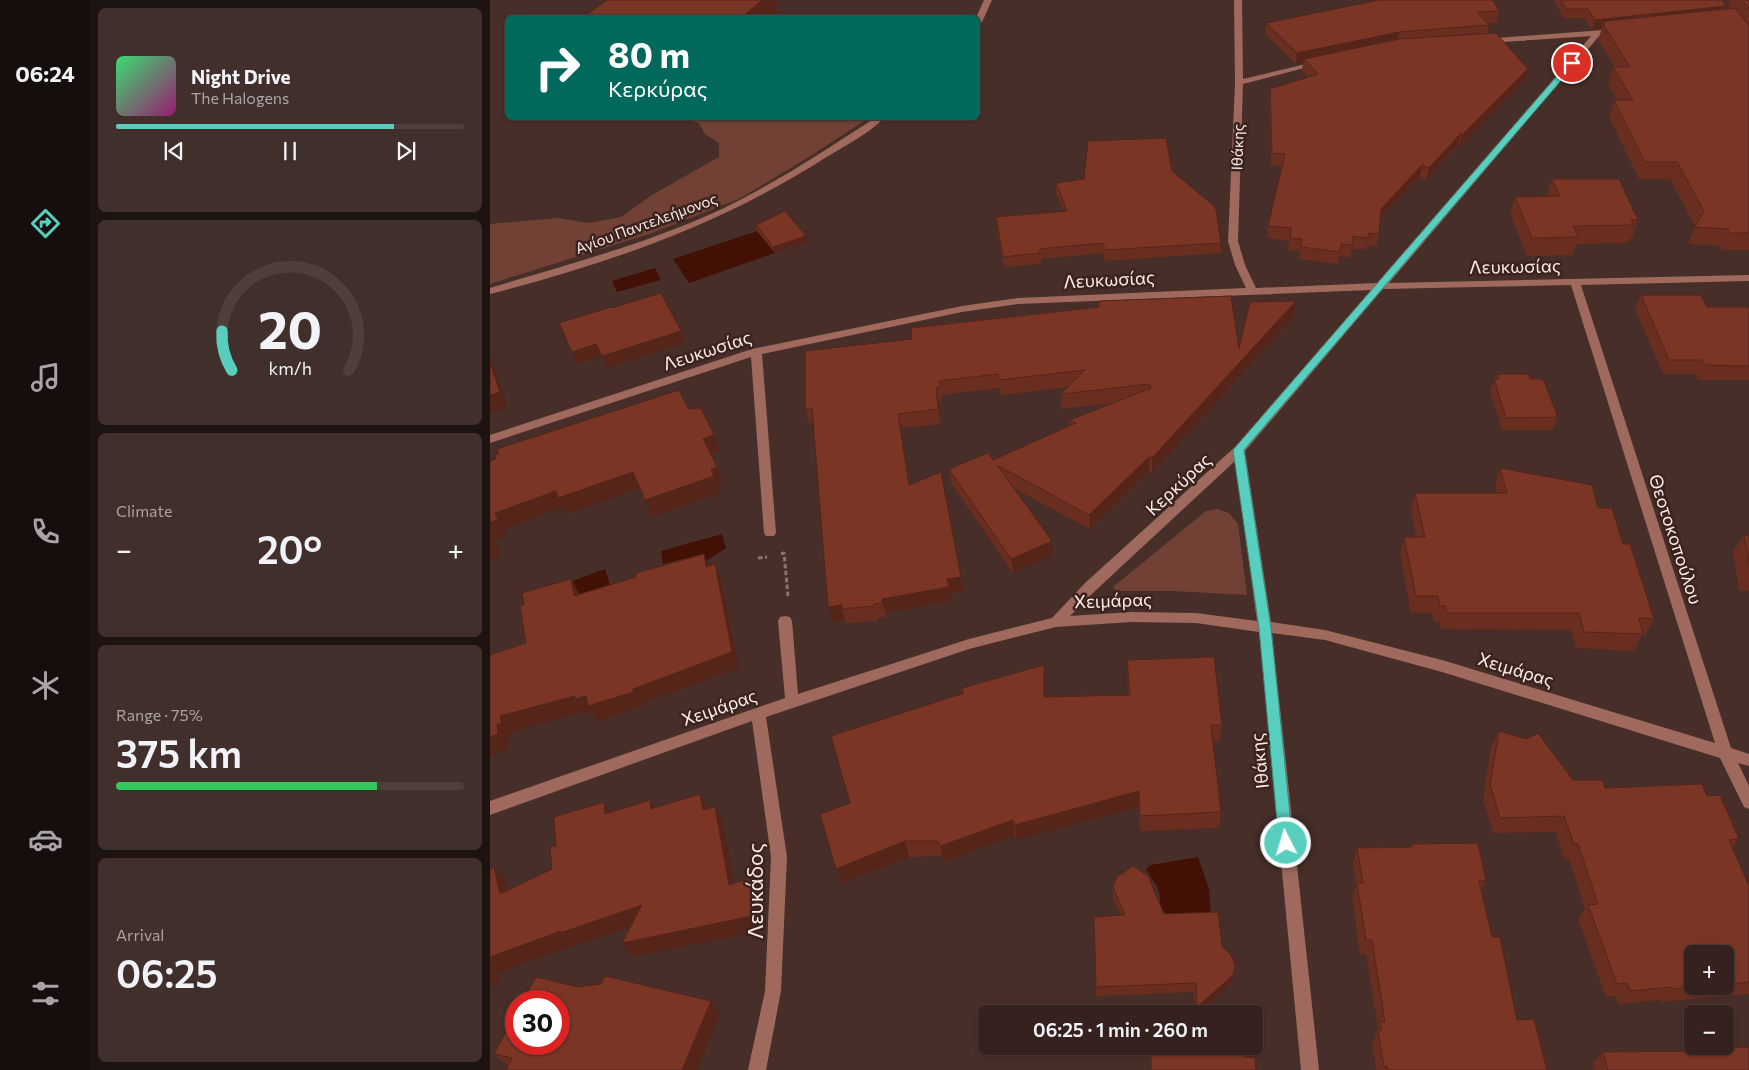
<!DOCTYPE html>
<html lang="en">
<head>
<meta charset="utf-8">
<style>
  body { margin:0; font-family:Commissioner,sans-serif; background:#402f2b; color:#f1f3f6; height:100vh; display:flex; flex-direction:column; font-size:19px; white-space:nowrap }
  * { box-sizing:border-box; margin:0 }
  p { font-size:16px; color:#aaa4a4 }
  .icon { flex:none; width:28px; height:28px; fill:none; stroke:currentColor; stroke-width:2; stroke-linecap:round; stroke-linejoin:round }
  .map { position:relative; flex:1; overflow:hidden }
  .details { display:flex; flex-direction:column; gap:8px; padding:8px; background:#1d1310; width:400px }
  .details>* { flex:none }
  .guide { position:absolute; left:15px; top:15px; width:475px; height:105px; border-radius:8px; box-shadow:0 1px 4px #0004,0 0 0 1px #4f3f3c; background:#00695c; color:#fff; overflow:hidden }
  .tools { position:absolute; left:1194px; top:945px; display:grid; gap:10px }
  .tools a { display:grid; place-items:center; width:50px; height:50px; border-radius:8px; background:#35221e; box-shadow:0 1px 4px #0004,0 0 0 1px #4f3f3c; font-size:25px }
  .speed { position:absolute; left:15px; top:990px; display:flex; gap:10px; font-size:25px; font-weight:700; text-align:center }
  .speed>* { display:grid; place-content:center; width:65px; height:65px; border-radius:50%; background:#35221e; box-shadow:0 1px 4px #0004,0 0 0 1px #4f3f3c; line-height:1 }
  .speed .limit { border:8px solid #d22; background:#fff; color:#111 }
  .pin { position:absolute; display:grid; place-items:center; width:42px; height:42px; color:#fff; margin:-21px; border:2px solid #fff; border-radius:50%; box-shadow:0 1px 5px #0007 }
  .me { position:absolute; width:55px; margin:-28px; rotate:355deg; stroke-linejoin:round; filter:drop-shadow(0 0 4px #0008) }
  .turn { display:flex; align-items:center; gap:18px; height:105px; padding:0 20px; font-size:22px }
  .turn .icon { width:65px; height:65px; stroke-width:2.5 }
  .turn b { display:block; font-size:35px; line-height:42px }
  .big { font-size:38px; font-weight:600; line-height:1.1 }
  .details .widget { flex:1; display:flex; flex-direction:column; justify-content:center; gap:8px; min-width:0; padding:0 18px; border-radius:8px; background:#402f2b }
  .details .dial { align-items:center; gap:0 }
  .dial svg { height:130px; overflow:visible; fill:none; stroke:#4f3f3c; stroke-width:7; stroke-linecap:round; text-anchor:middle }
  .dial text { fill:#f1f3f6; stroke:none }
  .song { display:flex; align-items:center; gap:15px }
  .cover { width:60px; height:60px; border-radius:8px; background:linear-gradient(135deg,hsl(140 70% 55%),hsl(320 70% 35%)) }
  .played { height:5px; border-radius:2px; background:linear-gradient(90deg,#58cebf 80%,#4f3f3c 80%) }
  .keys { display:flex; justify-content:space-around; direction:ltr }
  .heat { display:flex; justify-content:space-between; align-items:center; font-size:28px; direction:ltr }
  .charge { height:8px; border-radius:4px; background:linear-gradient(90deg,#34c759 75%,#4f3f3c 0) }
  .trip { position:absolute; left:488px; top:1005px; width:285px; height:50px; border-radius:8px; background:#35221e; box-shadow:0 1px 4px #0004,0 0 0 1px #4f3f3c; font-weight:600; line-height:50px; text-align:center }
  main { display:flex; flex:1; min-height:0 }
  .tab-bar { display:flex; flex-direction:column; width:90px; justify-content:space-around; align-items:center; background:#150e0c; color:#aaa4a4 }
  .tab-bar .icon { width:35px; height:35px }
  .tab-bar .active { color:#58cebf }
  .tab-bar b { font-size:22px; color:#f1f3f6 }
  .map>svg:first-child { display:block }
  .green { fill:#714135 }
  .water { fill:#431005 }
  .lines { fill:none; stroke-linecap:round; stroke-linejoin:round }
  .path { stroke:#8a746f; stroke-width:3; stroke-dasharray:4.5 2.5; stroke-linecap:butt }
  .minor { fill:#9f6a5d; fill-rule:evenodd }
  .wall { fill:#692e20; fill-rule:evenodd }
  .shaded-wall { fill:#55251a }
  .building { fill:#7a3525; stroke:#55251a }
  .route { fill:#58cebf; stroke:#39867c }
  .labels { text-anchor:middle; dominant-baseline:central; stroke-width:5; stroke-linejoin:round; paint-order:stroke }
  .far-street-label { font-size:15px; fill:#fcebe7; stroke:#3c241e }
  .street-label { font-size:18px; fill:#fcebe7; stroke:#3c241e }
  .near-street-label { font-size:21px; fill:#fcebe7; stroke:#3c241e }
</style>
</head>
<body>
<main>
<nav class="tab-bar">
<b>06:24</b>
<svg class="icon active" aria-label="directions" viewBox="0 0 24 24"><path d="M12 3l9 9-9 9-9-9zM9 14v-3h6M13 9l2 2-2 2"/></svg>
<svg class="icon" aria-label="music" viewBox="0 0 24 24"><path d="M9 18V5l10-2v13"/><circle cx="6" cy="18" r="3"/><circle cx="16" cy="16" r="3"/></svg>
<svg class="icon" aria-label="phone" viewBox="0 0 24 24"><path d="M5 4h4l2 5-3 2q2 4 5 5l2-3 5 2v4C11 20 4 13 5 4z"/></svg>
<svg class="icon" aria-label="climate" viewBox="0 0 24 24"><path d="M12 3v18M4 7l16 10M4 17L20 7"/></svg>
<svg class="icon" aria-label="car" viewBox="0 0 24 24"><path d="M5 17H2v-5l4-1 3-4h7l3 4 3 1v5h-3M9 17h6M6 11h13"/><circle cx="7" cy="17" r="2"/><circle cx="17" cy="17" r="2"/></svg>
<svg class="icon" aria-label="filters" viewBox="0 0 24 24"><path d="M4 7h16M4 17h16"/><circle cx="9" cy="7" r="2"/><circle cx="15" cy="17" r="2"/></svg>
</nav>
<section class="details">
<div class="widget">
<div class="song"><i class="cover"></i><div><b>Night Drive</b><p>The Halogens</p></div></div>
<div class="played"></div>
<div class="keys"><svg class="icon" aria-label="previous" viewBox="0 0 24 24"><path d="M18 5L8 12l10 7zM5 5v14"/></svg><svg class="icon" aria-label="pause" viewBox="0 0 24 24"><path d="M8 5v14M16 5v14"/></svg><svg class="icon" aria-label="next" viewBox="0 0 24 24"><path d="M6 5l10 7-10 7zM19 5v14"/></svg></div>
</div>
<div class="widget dial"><svg viewBox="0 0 100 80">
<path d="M14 69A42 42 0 1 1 86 69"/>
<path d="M14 69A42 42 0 0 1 8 45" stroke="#58cebf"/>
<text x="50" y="56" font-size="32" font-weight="700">20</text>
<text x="50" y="72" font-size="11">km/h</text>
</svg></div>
<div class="widget"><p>Climate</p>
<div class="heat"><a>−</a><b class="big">20°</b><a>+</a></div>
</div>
<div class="widget"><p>Range · 75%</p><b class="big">375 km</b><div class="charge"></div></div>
<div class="widget"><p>Arrival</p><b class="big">06:25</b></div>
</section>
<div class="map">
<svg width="1259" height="1070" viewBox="0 0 1259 1070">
  <rect width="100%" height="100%" fill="#472e28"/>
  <g class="green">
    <path d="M192,118H379L317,158L249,199L159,234L0,284V224L68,218L99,223L131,217L162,195L229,157V143L215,134L209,123Z"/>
    <path d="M727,509L739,513L748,524L757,595L683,591H626L623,587L716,511Z"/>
  </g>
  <g class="water">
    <path d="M267,231L285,253L199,283L183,259Z"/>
    <path d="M165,268L171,280L127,292L122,281Z"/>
    <path d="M232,534L236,548L217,560L193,559L173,564L171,551Z"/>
    <path d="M115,569L121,589L90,600L61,589Z"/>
    <path d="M708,857L719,889L721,915L680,917L669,907C673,887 664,885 656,869L661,865Z"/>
  </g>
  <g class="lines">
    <g class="path">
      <path d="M291,554L294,553L298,596"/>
      <path d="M268,558L277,557"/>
    </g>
    <g class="minor">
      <path d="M494,0H502L492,22L488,24L486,18Z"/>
      <path d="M744,0H752L753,79L829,61L833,63L753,84L748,241L755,265L766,288L887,283L1101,36L997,43L993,41L994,39L1127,29L1131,31L1127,33L1110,35L899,283L1259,275V281L1091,285L1241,748L1259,754V766L1248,763L1259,786V809L1254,807L1230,758L952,672L835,640L782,633L829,1070H811L769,632L706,623L641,622L566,627L479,649L276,717L297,857L291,991L276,1070H258L275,991L281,857L262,721L0,815V801L295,698L288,621L290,617L295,616L300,617L302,621L308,694L479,639L562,618L595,583L745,447L881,290L528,304L472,312L272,354L286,533L284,536H276L274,533L261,357L0,443V435L262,349L472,306L528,298L756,288L745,265L738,241L745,83ZM1081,285L1225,743L952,660L835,630L781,622L755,451L893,289ZM745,461L767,621L706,613L641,612L580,616L605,591Z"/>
      <path d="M385,118H394C380,133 353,147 335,158C230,225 120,263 0,294V288C79,264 160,243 234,208C287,182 336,150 385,118Z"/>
    </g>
  </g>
  <g class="wall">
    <path d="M1064,0H1232L1236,6L1235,9H1240L1238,6L1240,0H1259V250H1232L1229,246L1198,244L1205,226L1180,179H1149L1119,117L1124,100H1128L1118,84L1123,67H1125L1108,40L1112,28L1102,30L1095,18H1073Z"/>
    <path d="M1009,11L1007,23H997L999,25L997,34L1038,69L1035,80L969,147L968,145L936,180L929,177L890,219L889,234L887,247L877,245L876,250L862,249L860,258L849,256L848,264L809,259L810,251L798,250L799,241L777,238L778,226L792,166L781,165L779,100L780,89L818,77L812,71L813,63L806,65L775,34L776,23Z"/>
    <path d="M682,171L731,243V253L615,261L613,253L551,259V264L514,267L507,228L506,217L574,211L566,193V183Z"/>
    <path d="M1062,179L1148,220L1142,238H1140L1138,243L1086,244L1082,255L1037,256L1020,214L1025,197L1057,196Z"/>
    <path d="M266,225L317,242L285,253L267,231Z"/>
    <path d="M1151,295L1217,307H1259V380H1208L1205,374H1173L1145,309Z"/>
    <path d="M806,301L804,316L662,473L659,471L600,529L523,488L563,555L523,573L461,483L459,469L503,460L580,425V420L625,403L571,409V394L578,387L511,395L510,388L451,395L452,402H449L451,424L411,428L419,484L471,577L473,591L460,594L461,601L395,613L396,617L388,618V621L356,623L355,619L343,622L323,423L319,424L315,409V351L749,349Z"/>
    <path d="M1007,374L1068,417L1063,430H1012L1000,392L1004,379H1005Z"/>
    <path d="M1010,468L1108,508L1133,544L1164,619L1155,635H1152L1144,651L1086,648L1081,630L951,629L950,622H944L943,613H921L910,554L914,537H926L921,510L925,493H1007L1005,485Z"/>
    <path d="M1254,535L1259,536V591L1249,590L1243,552Z"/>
    <path d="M637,660L732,725L730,741H723L731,812L729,828L650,831L648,807L527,840L525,835L454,862L452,856L419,857L352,883L360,803L473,693L472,688L555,682V697L638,695Z"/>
    <path d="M1009,731L1083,780L1115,788L1217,796L1249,839L1242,847L1259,886V994L1171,1002L1170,1000L1128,1004L1126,996L1116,997L1088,919L1095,909L1079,859H1074L1066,832L1003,833L993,800L1001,747ZM1235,954V986H1202Z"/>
    <path d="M922,844L996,881L991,890L1002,937L1027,1020L1057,1070H886L882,1044L885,1038V1035L888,1028L876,954H870L862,897L866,886L863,863L867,848L920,847Z"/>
    <path d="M623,887L674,914L732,946L745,965L741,984L708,1014H705L704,992L606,996L604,917L631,915L623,897Z"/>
    <path d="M88,987L221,1001L230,1014L207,1070H16L18,1066L4,1054Z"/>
    <path d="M1221,1048L1259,1070H1105L1103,1063L1113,1052L1217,1051Z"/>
  </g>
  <g class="shaded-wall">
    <path d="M272,0H286L288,12L281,18H251Z"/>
    <path d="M1236,6L1232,16L1113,24L1112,28L1102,30L1105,20Z"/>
    <path d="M909,32L907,43L814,59L813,63L806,65L807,53Z"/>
    <path d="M1038,69L1035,80L969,147L972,135Z"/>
    <path d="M971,133L968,145L936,180L939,168Z"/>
    <path d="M932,165L929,177L888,221L891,209Z"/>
    <path d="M316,236L317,242L285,253L283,247Z"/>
    <path d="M806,301L804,316L662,473V458Z"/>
    <path d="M191,331L195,343L117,368L112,356Z"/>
    <path d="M106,344L112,356L87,364L82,352Z"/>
    <path d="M0,357L18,407L0,413Z"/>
    <path d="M446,388L449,402L451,424L448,409Z"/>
    <path d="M408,414L411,428L421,499L419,485Z"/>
    <path d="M224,435L230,451L219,455L213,439Z"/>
    <path d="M659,457V471L600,529L599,515Z"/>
    <path d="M227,467L233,483L227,485L230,493L162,517L155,500L221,469Z"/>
    <path d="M143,472L150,488L77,514L73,507L15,529L17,536L5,540L10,556L0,560V522L5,513L66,491Z"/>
    <path d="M562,541L563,555L523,573L521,559Z"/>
    <path d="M214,554L221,571L216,567Z"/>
    <path d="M225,564L231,580L249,668L151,704V707L107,721L102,712L95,714L93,712L21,732L22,738L18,739L19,749L0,756V737L10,716L85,696H96L143,689Z"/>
    <path d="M471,577L473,591L460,594L461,601L395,613L396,617L392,599L457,579Z"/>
    <path d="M81,579L90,595L84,596Z"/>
    <path d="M352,605V609L355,619L343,622L338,607Z"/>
    <path d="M554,665L555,682L556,714L554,697Z"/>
    <path d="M649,791L648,807L527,840L525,825Z"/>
    <path d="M210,794L218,809L213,810Z"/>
    <path d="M160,800L169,816L161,809Z"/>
    <path d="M114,802L124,817L115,814Z"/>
    <path d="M225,807L233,822L247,900L239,885Z"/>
    <path d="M523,820L525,835L454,862L450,846Z"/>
    <path d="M415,841L419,857L352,883L346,869Z"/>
    <path d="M4,867L16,882L23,908L10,894Z"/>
    <path d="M260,878L267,893L275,930L143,957L132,943Z"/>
    <path d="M152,905L162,919L82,947L81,946L6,974L12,980L0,986V957L71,931Z"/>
    <path d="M743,975L741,984L708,1014H706L707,1007Z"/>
    <path d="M221,1001L230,1014L207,1070H192Z"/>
  </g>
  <g class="building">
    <path d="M117,0H272L251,18H92Z"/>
    <path d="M889,0H1003L1009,11L987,12L999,25L909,32L807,53L776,23Z"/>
    <path d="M1071,0H1232L1236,6L1105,20L1098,9H1076Z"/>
    <path d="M1252,0H1259V9Z"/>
    <path d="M1245,8L1259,26V233H1240L1237,229L1205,227L1214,211L1187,162H1155L1124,100H1143L1123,67H1140L1113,24L1116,21Z"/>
    <path d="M1006,33L1038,69L972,135L971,133L939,168L932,165L891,209L889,234L879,233L878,238L863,236L862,245L851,244L850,252L811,247L812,239L800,238L801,228L778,226L795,154L782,153L780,89L828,74L814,59L909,39Z"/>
    <path d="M676,138L682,171L724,206L726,210L731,243L615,250L613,243L550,249V253L513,257L506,217L577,211L566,183L594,179L598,141Z"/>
    <path d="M1062,179H1129L1148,220H1141L1144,225L1083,226L1088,237L1042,238L1025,197L1070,196Z"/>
    <path d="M295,211L316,236L283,247L266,225Z"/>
    <path d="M171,293L191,331L112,356L106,344L82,352L69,323L121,307L122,308Z"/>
    <path d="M1151,295H1211L1217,307H1259V366L1215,365L1212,360H1179Z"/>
    <path d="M741,296L749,349L760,302L806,301L662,458L659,457L599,515L507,465L562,541L521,559L459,469L498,453L503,460L586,423L580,420L661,388L660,384L571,394L595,370L509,380L508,374L449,381L450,387L446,388L448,409L408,414L419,485L451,472L471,577L457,579L459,587L392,599V603L384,604V606L352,609V605L338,607L322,408L315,409V351L422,339L421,328L609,307V301Z"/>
    <path d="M0,363L10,392L0,395Z"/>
    <path d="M1007,374H1038L1040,379H1053L1068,417L1016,418L1004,379H1009Z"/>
    <path d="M189,390L198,409L211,408L224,435L213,439L227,467L221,469L224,476L155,500L143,472L68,498L66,491L5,513L8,520L0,522V461L6,459L5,455L9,454L7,449Z"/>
    <path d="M1010,468L1102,485L1108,508H1122L1133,544H1140L1164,619L1149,618L1153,634L1094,632L1089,613H957L955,606H950L948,596H926L914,537H935L925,493H1017Z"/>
    <path d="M1254,535L1259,536V565Z"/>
    <path d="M214,554L216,567L225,564L242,652L143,689V692L98,706L96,696L85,699V696L10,716L12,723L7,724L8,734L0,737V655L36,643L30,606L34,605L32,593L81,579L84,596L146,577V573Z"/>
    <path d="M724,657L732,725H721L731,812L650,816L649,791L525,825L523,820L450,846L448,841H415L346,869L330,814L360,803L341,736L474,693L472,688L554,665V697L640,695L637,660Z"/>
    <path d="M1009,731L1036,739L1048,733L1083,780H1112L1115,788L1212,784L1217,796L1230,795L1249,839L1239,840L1259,886V982L1235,984V954H1202V986H1215L1183,989L1182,987L1140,991L1137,983L1127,984L1098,905L1108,904L1088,844H1084L1074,816L1010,818L1000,784Z"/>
    <path d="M210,794L213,810L225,807L239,885L260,878L267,915L132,943L152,905L70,933L71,931L0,957V869L4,867L10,894L62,869L60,847L66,846L64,817L114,802L115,814L160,800L161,809Z"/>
    <path d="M988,843L996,881H989L1002,937H1010L1027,1020L1044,1019L1057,1070H898L897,1067H894L888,1031L892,1030L890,1022H895L882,940H876L867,883H873L867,848L922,847V844Z"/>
    <path d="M643,866L658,876L674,914L728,912L732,946L741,955L745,965L743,975L707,1007L706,983L606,987L604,917L635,915L623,887L627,877Z"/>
    <path d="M115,976L221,1001L192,1070H16L22,1058L4,1054L26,1013V1044H69V1001H33L46,977L88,987L111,984Z"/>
    <path d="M661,1046H754L755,1057H765L766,1070H661Z"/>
    <path d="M1259,1047V1070H1118L1113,1052L1222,1051L1221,1048Z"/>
  </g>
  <path class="route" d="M1080,61L1086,63L754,450L781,628L803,843L801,848L796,850L791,848L789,843L769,628L743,450Z"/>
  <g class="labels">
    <g class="far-street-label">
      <text transform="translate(747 147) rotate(-88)">Ιθάκης</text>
      <text transform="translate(156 223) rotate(-20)">Αγίου Παντελεήμονος</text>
    </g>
    <g class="street-label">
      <text transform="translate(1025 266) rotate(-1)">Λευκωσίας</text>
      <text transform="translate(619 279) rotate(-3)">Λευκωσίας</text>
      <text transform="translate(217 350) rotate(-18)">Λευκωσίας</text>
      <text transform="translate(688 484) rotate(-43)">Κερκύρας</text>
      <text transform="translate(1186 539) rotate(72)">Θεοτοκοπούλου</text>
      <text transform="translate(623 600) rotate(-2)">Χειμάρας</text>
      <text transform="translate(1026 669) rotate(17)">Χειμάρας</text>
      <text transform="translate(229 707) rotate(-19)">Χειμάρας</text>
      <text transform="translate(769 761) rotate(-96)">Ιθάκης</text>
    </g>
    <g class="near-street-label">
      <text transform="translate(264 891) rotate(-90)">Λευκάδος</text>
    </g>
  </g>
</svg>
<div class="tools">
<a>+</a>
<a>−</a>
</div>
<div class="speed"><div class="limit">30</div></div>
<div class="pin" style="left:1082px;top:63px;background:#d93025"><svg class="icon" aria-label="arrive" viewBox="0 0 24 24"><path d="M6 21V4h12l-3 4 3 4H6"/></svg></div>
<svg class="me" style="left:796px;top:843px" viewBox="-20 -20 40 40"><circle r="17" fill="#58cebf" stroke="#fff" stroke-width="3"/><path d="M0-11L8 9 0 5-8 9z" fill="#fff"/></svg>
<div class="trip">06:25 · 1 min · 260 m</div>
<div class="guide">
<div class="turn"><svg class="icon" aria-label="right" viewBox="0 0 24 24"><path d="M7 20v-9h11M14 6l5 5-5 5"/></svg><div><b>80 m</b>Κερκύρας</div></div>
</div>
</div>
</main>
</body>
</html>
